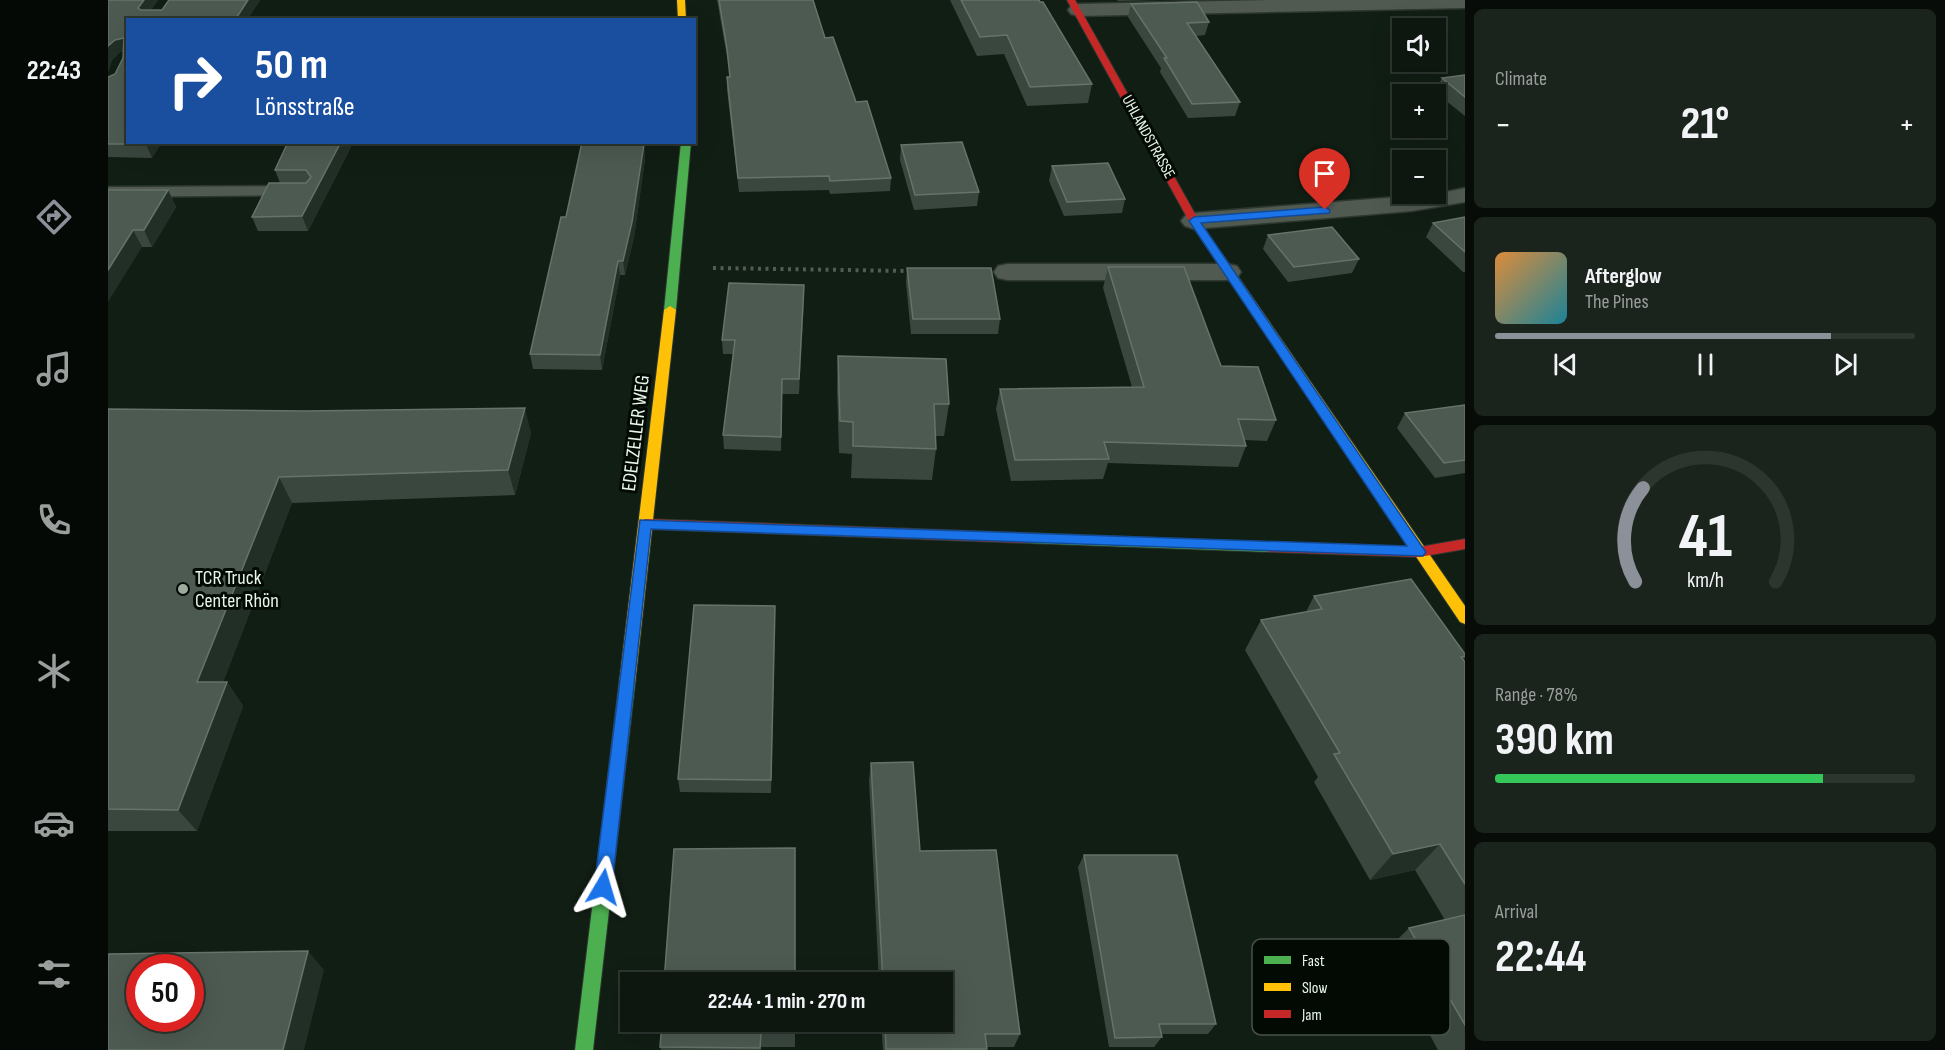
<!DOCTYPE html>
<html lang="en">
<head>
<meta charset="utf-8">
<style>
  body { margin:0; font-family:"Sofia Sans Condensed",sans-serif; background:#1b231d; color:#f1f3f6; height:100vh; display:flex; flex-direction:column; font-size:22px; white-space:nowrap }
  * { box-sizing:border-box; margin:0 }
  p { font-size:20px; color:#9a9f9e }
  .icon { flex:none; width:33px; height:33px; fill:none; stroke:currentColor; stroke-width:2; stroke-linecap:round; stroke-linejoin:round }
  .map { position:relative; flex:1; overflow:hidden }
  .details { display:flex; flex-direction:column; gap:9px; padding:9px; background:#070c08; width:480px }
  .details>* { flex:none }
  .top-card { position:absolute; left:18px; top:18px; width:570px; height:126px; border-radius:0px; box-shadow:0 6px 24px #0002,0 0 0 2px #2d352f; background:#1a4fa0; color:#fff; overflow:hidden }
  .controls { position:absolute; left:1284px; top:18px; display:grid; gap:12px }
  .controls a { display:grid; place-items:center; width:54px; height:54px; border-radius:0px; background:#0d160f; box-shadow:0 6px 24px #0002,0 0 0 2px #2d352f; font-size:30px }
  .speed { position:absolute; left:18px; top:954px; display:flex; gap:12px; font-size:30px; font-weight:700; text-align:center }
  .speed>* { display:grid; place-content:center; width:78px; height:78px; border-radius:50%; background:#0d160f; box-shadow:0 6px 24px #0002,0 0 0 2px #2d352f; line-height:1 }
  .speed .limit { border:9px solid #d22; background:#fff; color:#111 }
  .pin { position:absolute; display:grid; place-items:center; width:51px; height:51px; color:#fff; margin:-62px -26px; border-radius:50% 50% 50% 0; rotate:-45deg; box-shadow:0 0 6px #0007 }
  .pin .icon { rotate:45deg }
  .me { position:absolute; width:66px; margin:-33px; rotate:7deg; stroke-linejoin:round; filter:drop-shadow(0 0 4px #0008) }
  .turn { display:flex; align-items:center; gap:21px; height:126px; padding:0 30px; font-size:27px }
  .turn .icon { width:78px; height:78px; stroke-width:2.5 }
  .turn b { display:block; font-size:42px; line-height:51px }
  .big { font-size:45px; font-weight:700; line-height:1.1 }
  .details .tile { flex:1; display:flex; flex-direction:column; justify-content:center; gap:9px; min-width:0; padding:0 21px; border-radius:9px; background:#1b231d }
  .details .dial { align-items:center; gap:0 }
  .dial svg { height:156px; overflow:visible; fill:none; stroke:#2d352f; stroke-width:7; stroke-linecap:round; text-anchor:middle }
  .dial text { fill:#f1f3f6; stroke:none }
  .song { display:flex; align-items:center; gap:18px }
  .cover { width:72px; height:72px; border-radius:9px; background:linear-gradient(135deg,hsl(30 70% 55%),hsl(190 70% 35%)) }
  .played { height:6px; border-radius:3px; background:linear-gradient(90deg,#8c9099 80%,#2d352f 80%) }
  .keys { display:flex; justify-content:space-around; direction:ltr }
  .heat { display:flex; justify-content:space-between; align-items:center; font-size:33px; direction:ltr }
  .charge { height:9px; border-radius:4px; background:linear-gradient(90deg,#34c759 78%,#2d352f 0) }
  .trip { position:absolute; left:512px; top:972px; width:333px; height:60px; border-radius:0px; background:#0d160f; box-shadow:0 6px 24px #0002,0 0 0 2px #2d352f; font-weight:700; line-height:60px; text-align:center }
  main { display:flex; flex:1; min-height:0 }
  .menu { display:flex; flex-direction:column; width:108px; justify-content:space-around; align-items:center; background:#050906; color:#9a9f9e }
  .menu .icon { width:42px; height:42px }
  .menu .selected { color:#8c9099 }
  .menu b { font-size:27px; color:#f1f3f6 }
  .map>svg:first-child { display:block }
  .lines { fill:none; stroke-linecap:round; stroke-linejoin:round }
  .lane-casing { stroke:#2e372f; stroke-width:3 }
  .street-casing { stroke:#2e372f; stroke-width:3 }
  .fast-casing { stroke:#2e372f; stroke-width:2 }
  .slow-casing { stroke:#2e372f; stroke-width:2 }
  .jam-casing { stroke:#2e372f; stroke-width:2 }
  .path { stroke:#525b54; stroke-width:4; stroke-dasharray:3 4.5; stroke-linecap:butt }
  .lane { fill:#505a51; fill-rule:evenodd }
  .street { fill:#505a51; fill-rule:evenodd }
  .fast { fill:#4caf50; fill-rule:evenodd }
  .slow { fill:#ffc107; fill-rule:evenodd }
  .jam { fill:#c62828; fill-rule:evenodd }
  .wall { fill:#3a473f }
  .shaded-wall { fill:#222f26 }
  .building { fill:#4d5a51; stroke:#657369; stroke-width:1.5; fill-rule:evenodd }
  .route { fill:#1a73e8; stroke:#114b97; stroke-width:1.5 }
  .poi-dot { fill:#9dab9f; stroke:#030a04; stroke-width:2 }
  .labels { text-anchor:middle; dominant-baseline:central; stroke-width:6; stroke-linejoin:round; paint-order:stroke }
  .far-street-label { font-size:16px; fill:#e9f7ea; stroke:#030a04 }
  .street-label { font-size:20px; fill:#e9f7ea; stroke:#030a04 }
  .poi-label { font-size:20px; fill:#e9f7ea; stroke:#030a04; text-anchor:start }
  .key { fill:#030a04; stroke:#485149; stroke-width:1.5 }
  .key-label { font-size:16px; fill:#e9f7ea }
</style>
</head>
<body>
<main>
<nav class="menu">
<b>22:43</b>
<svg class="icon selected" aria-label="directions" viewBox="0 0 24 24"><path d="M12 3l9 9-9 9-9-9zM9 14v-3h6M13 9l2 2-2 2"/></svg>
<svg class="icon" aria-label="music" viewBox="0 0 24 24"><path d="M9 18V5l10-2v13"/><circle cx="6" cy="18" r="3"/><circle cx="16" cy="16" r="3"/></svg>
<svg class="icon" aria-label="phone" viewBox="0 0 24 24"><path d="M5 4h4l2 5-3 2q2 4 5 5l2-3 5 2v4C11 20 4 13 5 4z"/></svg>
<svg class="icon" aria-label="climate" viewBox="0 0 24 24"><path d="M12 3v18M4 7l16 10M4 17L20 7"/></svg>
<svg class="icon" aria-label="car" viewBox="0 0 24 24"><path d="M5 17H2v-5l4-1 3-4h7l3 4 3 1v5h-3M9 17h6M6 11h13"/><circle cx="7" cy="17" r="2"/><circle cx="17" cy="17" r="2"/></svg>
<svg class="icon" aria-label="filters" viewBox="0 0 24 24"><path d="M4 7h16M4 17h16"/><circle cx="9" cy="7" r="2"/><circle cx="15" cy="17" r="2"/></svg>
</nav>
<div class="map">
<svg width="1357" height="1050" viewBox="0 0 1357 1050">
  <rect width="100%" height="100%" fill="#111e14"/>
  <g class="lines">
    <g class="lane-casing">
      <path id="lane" d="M190,186L196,187L199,191L196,195L0,197V187Z"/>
    </g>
    <g class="street-casing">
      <g id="street">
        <path d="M1161,0H1357V8L970,16L963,14L960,10L963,6L970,4Z"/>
        <path d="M1357,188V202L1304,211L1086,229L1077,226L1073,221L1077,216L1086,213L1328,194Z"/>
        <path d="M899,264H1120L1129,266L1133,272L1129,278L1120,280H899L890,278L886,272L890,266Z"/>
      </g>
    </g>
    <g class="fast-casing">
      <g id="fast">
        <path d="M573,142H583L568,310L562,314L556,310Z"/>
        <path d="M918,533L1162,542L1167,543L1169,547L1167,551L1162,552L918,543L913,542L911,538L913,534Z"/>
        <path d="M519,678L524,679L527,684L485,1050H467L511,684L514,679Z"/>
      </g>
    </g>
    <g class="slow-casing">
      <g id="slow">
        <path d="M569,0H577L578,20H570Z"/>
        <path d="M1125,274L1129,275L1357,606V624L1352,622L1120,277Z"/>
        <path d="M562,306L568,310L527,684L524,689L519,690L514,689L511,684L556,310Z"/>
      </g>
    </g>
    <g class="jam-casing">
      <g id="jam">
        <path d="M959,0H967L1091,221L1130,277L1129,279H1121L1081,221Z"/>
        <path d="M537,519L918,533L923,534L925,538L923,542L918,543L537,529L530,524Z"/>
        <path d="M1357,539V549L1311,557L1162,552L1157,551L1155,547L1157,543L1162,542L1311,547Z"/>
      </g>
    </g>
    <path class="path" d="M605,268L802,271"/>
    <use href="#lane" class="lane"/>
    <use href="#street" class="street"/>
    <use href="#fast" class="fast"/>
    <use href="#slow" class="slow"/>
    <use href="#jam" class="jam"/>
  </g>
  <g class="wall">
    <path d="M0,0H50L43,10H54L61,0H152L139,20H20L54,142L44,158L0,157V77L7,74L15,58V52H12L4,60L0,72Z"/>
    <path d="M609,0H705L717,38L748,102L783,178L782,191L722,194L721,190L631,192L619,90V77H622L620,62Z"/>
    <path d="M842,0H931L984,84L980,103L919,106L896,54L869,56Z"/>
    <path d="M1009,0H1053L1010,1Z"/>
    <path d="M1023,4L1101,22L1097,35L1088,36L1132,102L1127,116L1080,118L1052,72L1053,68L1020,17Z"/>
    <path d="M1357,75V116L1327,92L1334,78Z"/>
    <path d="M532,144H536L537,159L526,237L517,275H512L494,370L425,369L422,354L458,217Z"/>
    <path d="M793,145L871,192L869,206L806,210L792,160Z"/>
    <path d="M243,147L200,231H150L144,217L172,183L167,170Z"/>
    <path d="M944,166L1017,199L1014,213L956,216L941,181Z"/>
    <path d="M0,190H60L68,207L44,247H34Z"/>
    <path d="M1357,217V272H1355L1318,237L1325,223Z"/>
    <path d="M1160,235L1251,259L1244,273L1180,282L1155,249Z"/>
    <path d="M1000,267L1113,366L1168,420L1159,441L1137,440L1138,446L1130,467L1000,463L995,479L903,481L888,409L892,389L1024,387L995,288Z"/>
    <path d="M799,268L892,319L890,334H803L798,283Z"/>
    <path d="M696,299L691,394H674L673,451L616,449L615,435L625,354H615L614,340Z"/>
    <path d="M730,356L841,404L836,436H828V449L824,480L743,478L744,454L731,453L729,388Z"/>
    <path d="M1357,405V473L1327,478L1289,428L1297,413Z"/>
    <path d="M0,409L423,433L407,495L184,503L115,682H119L135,706L89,831H0Z"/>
    <path d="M1206,596L1357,654V658L1355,660L1357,662V1050H1330L1277,952L1301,928L1337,920L1307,870L1262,880L1206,782L1210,777L1137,650L1153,620L1198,612Z"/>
    <path d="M667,620L663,793L572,792L570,779Z"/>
    <path d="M763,763L812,851L912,1034L906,1047H878V1050H775L773,1022H834V982H771L761,780Z"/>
    <path d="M976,855L1108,1024L1100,1034H1053L1054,1037L1046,1047H1001L970,867Z"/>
    <path d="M687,1022V1047H653V1050H553L552,1047Z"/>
  </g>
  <g class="shaded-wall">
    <path d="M36,0H50L36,20L30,8Z"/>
    <path d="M140,0H152L139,20H127Z"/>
    <path d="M16,38L20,51L12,52L4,60L0,72V46L7,40Z"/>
    <path d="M39,142H54L44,158L38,144Z"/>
    <path d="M233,142H242L243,147L200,231L194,216Z"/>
    <path d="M536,144L537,159L526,237L517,275L515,261Z"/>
    <path d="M60,190L68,207L44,247L36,230Z"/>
    <path d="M25,230L34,247L0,302V270Z"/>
    <path d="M510,261L512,275L494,370L492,355Z"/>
    <path d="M696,285V299L691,394V379Z"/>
    <path d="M417,408L423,433L407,495L400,470Z"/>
    <path d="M171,477L184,503L106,706L89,682Z"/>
    <path d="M667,606V620L663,793V780Z"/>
    <path d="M119,682L135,706L89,831L70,810Z"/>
    <path d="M1332,844L1307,870L1262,880L1285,854Z"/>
    <path d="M200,951L216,970L196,1050H175Z"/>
  </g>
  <g class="building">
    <path d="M0,0H36L30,8L33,10H54L61,0H140L127,20H20V142H39L38,144H0V77L7,74L15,58L16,38L7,40L0,46Z"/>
    <path d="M611,0H705L717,38L725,37L748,102L759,101L783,178L722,181L721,176L630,178L619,77H622L619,49Z"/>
    <path d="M853,0H931L932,2H935L984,84L922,87L899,35L872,37Z"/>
    <path d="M1089,2L1101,22L1079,23L1132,102L1084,104L1056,58H1059L1023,4Z"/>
    <path d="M1357,75V97L1334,78Z"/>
    <path d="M180,142H233L194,216L144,217L161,183H198L203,177L198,170H167Z"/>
    <path d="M474,142H530V144H536L524,222L515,261H510L492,355L422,354L453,217H458Z"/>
    <path d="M854,142L871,192L807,195L793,145Z"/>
    <path d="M1000,163L1017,199L959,202L944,166Z"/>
    <path d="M0,190H60L36,230H25L0,270Z"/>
    <path d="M1357,217V252L1325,223Z"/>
    <path d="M1224,227L1251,259L1186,267L1160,235Z"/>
    <path d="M1000,267H1076L1113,366L1150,367L1168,420L1130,419L1138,446L996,442L1001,459L907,460L892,389L1036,387Z"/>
    <path d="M799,268H883L892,319H805Z"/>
    <path d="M621,283L696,285L691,379H674L673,437L615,435L627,340H614Z"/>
    <path d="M730,356L838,359L841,404H826L828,449L745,446V422L732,421Z"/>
    <path d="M1357,405V460L1336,463L1297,413Z"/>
    <path d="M417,408L400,470L171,477L89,682H119L70,810L0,809V409L198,411Z"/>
    <path d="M1303,579L1357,654V656L1353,657L1357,662V884L1332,844L1285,854L1226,754L1232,753L1153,620L1214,609L1206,596Z"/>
    <path d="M586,605L667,606L663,780L570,779Z"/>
    <path d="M805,762L812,851L888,850L912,1034H877L879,1049H778L777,1022H834V982H775L763,763Z"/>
    <path d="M687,848V982H556L566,849Z"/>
    <path d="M976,855H1069L1108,1024H1051L1054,1037L1007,1038Z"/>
    <path d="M1357,915V1025L1301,928Z"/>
    <path d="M200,951L175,1050H0V954ZM32,968H82V1018H32Z"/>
    <path d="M554,1022H687V1033H653L652,1048L552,1047Z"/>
  </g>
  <path class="route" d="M1217,207L1222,210L1221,213L1093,223L1315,548L1318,552L1315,556L543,529L504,887L501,893L495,895L489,893L486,887L532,520L1299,546L1081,221L1086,217Z"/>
  <circle class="poi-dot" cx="75" cy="589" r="6"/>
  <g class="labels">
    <g class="far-street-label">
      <text transform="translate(1040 137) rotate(61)">UHLANDSTRASSE</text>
    </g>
    <g class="street-label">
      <text transform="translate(528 433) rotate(-83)">EDELZELLER WEG</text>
    </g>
    <g class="poi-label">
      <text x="87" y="578">TCR Truck<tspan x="87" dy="23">Center Rhön</tspan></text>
    </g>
  </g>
  <rect x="1144" y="939" width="198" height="96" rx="9" class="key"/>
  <rect x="1156" y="956" width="27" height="8" fill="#4caf50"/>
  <rect x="1156" y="983" width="27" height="8" fill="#ffc107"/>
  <rect x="1156" y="1010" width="27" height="8" fill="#c62828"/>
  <g class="key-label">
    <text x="1194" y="966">Fast</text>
    <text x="1194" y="993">Slow</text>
    <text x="1194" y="1020">Jam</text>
  </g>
</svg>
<div class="controls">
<a><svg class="icon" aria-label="sound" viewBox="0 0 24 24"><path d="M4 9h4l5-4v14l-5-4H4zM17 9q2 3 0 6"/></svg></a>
<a>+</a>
<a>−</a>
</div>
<div class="speed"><div class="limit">50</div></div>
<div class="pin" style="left:1217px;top:210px;background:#d93025"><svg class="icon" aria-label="arrive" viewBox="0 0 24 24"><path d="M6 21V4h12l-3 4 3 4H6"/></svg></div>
<svg class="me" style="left:495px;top:887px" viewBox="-20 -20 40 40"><path d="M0-17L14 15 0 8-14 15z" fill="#1a73e8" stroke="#fff" stroke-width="4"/></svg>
<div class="trip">22:44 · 1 min · 270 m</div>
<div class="top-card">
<div class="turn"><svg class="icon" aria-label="right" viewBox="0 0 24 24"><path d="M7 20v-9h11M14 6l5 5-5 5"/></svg><div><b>50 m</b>Lönsstraße</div></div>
</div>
</div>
<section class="details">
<div class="tile"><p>Climate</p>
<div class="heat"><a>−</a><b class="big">21°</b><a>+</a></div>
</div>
<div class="tile">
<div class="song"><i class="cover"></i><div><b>Afterglow</b><p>The Pines</p></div></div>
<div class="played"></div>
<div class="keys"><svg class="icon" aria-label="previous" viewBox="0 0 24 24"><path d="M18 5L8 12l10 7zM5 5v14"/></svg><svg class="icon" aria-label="pause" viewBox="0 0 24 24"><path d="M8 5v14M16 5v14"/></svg><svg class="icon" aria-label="next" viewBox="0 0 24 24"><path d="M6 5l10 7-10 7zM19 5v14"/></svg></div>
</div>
<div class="tile dial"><svg viewBox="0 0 100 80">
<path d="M14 69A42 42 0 1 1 86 69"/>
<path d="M14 69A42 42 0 0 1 18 21" stroke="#8c9099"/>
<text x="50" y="56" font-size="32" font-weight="700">41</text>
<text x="50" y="72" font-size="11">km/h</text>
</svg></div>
<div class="tile"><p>Range · 78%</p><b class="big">390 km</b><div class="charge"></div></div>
<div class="tile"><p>Arrival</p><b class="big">22:44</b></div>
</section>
</main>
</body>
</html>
